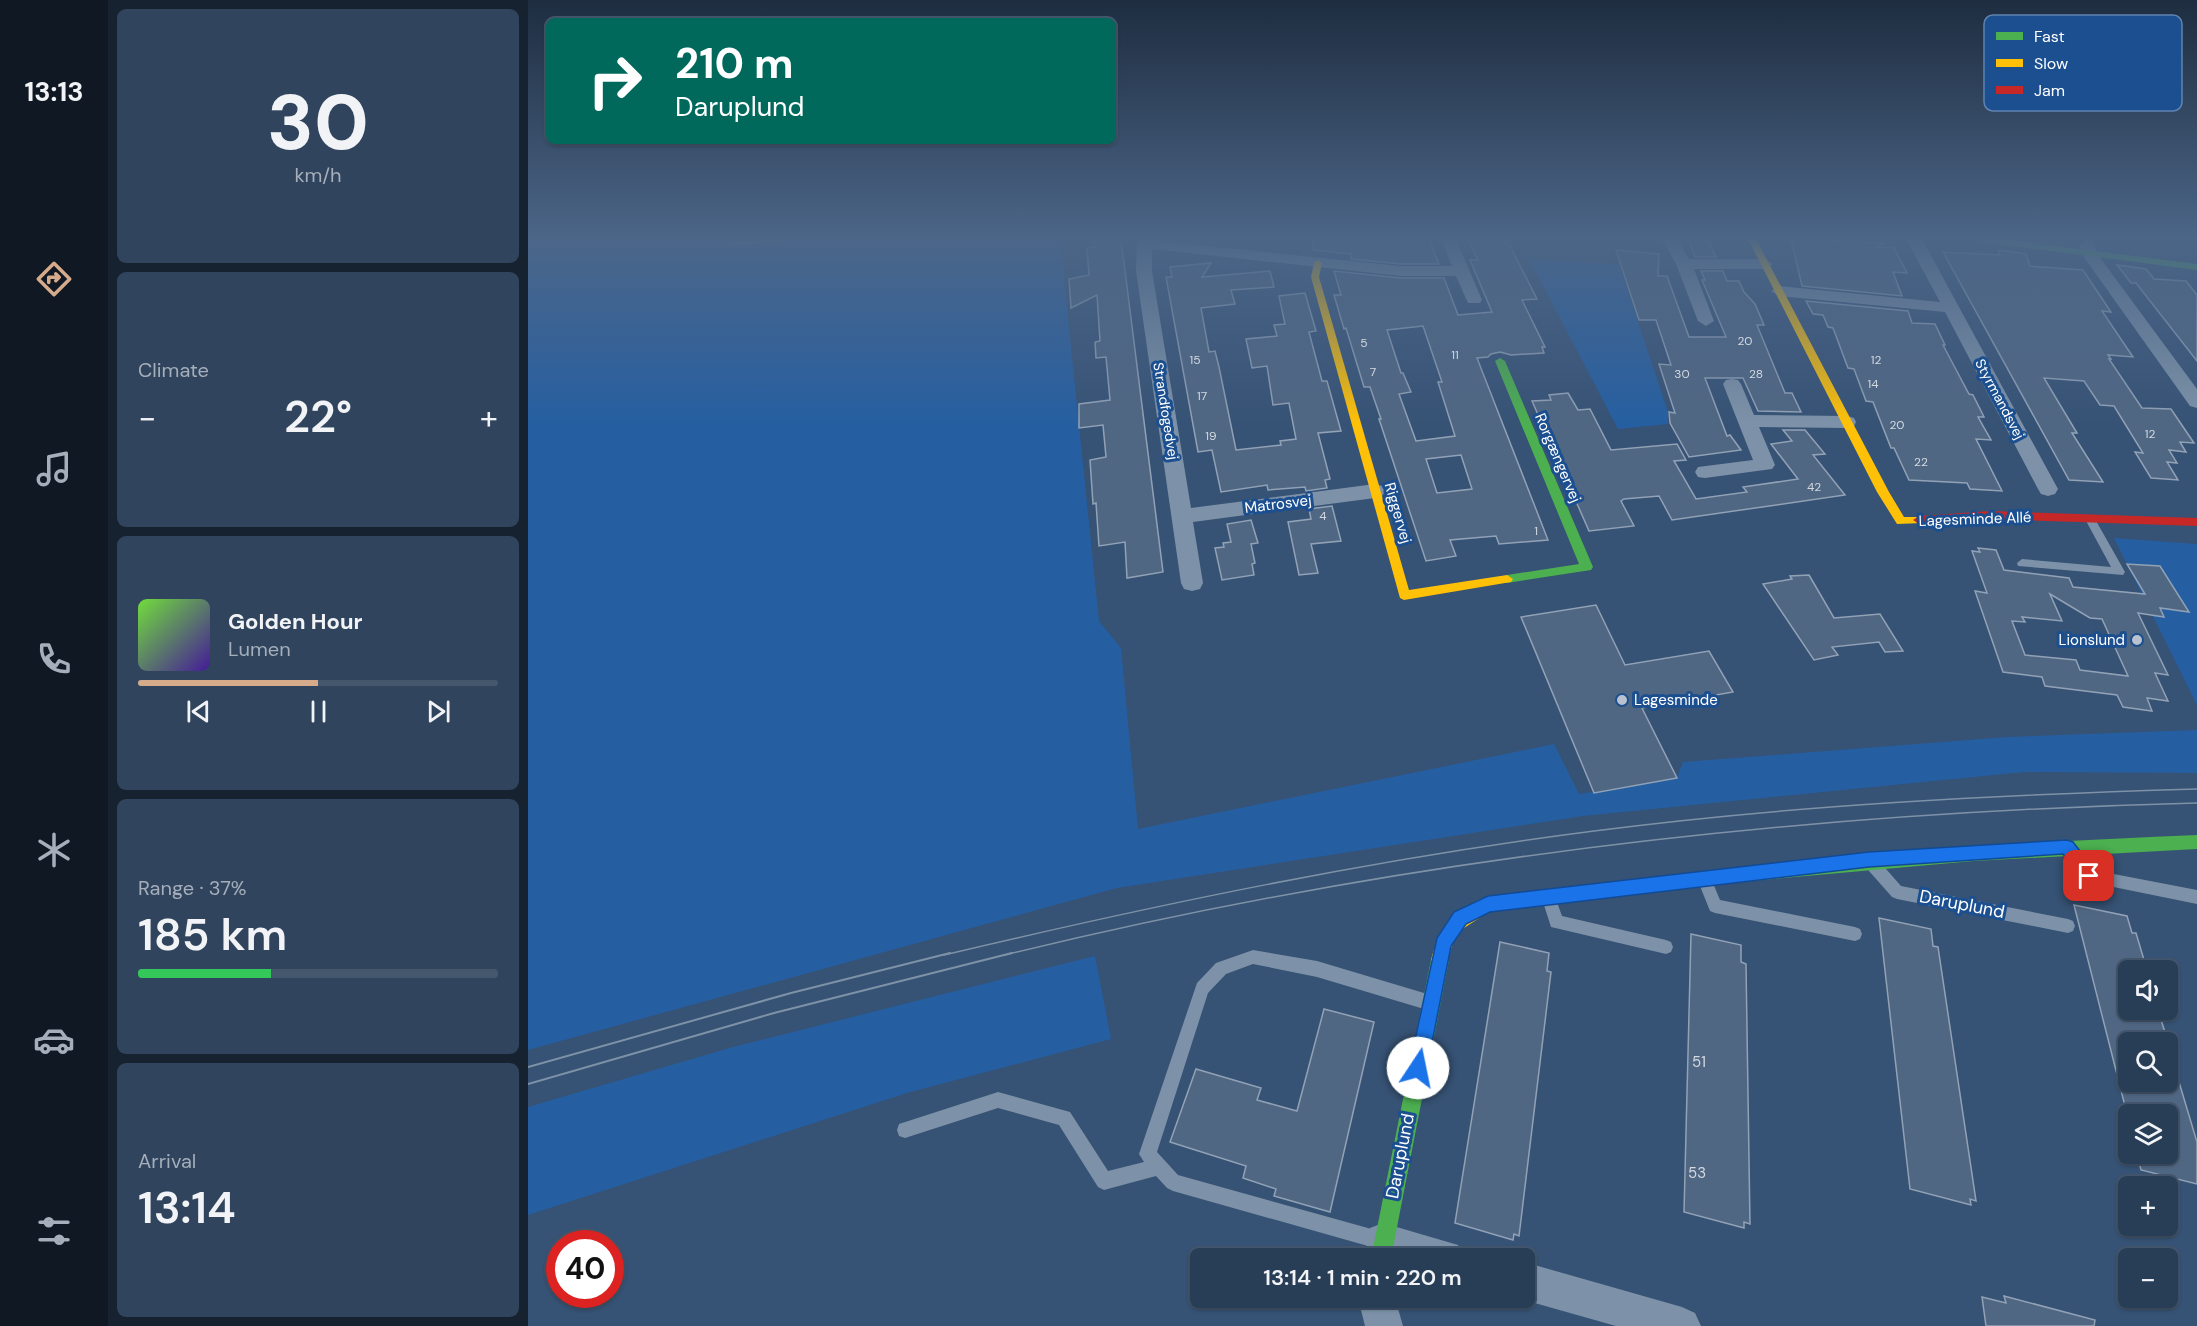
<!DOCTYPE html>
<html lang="en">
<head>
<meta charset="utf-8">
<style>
  body { margin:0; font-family:"DM Sans",sans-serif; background:#30455d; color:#f1f3f6; height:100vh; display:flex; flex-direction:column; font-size:22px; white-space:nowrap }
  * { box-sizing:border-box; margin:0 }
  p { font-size:20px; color:#a5aeba }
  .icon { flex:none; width:33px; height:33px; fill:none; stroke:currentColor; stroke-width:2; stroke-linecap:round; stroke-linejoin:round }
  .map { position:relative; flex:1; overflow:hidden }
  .sheet { display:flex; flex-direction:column; gap:9px; padding:9px; background:#162230; width:420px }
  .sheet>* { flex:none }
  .banner { position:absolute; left:18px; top:18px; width:570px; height:126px; border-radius:9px; box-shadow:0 2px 4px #0004,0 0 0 2px #44576d; background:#00695c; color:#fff; overflow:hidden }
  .tools { position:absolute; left:1590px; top:960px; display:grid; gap:12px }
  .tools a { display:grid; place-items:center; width:60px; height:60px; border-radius:9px; background:#283e57; box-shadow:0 2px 4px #0004,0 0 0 2px #44576d; font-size:30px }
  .speed { position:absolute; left:18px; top:1230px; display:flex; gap:12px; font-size:30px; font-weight:700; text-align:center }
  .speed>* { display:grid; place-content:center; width:78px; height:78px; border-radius:50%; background:#283e57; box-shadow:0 2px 4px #0004,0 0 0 2px #44576d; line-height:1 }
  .speed .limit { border:9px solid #d22; background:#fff; color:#111 }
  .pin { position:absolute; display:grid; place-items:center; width:51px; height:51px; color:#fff; margin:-26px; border-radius:12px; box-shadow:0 3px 9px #0006 }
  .me { position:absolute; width:66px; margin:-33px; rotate:11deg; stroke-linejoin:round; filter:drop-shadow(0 0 4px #0008) }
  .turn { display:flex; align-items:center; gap:21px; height:126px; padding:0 30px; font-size:27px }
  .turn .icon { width:78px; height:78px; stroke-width:2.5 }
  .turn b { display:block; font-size:42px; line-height:51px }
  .big { font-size:45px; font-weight:600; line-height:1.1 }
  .sheet .card { flex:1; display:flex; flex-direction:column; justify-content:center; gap:9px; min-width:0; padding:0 21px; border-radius:9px; background:#30455d }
  .sheet .dial { align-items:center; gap:0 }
  .dial b { font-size:78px; line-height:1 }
  .song { display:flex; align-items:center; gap:18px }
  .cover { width:72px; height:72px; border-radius:9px; background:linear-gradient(135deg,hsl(100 70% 55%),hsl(260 70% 35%)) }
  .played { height:6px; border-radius:3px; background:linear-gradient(90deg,#d6ab8b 50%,#44576d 50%) }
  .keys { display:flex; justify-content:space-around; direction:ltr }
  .heat { display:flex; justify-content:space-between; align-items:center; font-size:33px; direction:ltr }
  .charge { height:9px; border-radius:4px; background:linear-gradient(90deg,#34c759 37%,#44576d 0) }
  .trip { position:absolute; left:662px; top:1248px; width:345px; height:60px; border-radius:9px; background:#283e57; box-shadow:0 2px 4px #0004,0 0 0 2px #44576d; font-weight:600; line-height:60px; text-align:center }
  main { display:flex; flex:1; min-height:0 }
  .menu { display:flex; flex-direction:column; width:108px; justify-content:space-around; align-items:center; background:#101923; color:#a5aeba }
  .menu .icon { width:42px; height:42px }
  .menu .on { color:#d6ab8b }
  .menu b { font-size:27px; color:#f1f3f6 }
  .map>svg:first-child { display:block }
  .green { fill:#265fa1 }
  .building { fill:#506783; stroke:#92a2b6; stroke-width:1.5; fill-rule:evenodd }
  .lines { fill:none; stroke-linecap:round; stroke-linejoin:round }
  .lane { fill:#7d92a8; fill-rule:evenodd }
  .street { fill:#7d92a8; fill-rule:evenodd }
  .fast { fill:#4caf50; fill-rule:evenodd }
  .slow { fill:#ffc107; fill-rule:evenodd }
  .jam { fill:#c62828; fill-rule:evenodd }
  .tram-far1 { stroke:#7e92a7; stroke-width:1.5 }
  .tram { stroke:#7e92a7; stroke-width:2 }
  .route { fill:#1a73e8; stroke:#114b97; stroke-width:1.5 }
  .poi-dot { fill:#b9c2ce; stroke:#1b4f8f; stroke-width:2 }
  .labels { text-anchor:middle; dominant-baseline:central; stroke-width:6; stroke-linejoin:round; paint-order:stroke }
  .number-label { font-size:12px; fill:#d3d9e0 }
  .far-street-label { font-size:14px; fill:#fff; stroke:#1b4f8f }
  .street-label { font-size:15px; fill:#fff; stroke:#1b4f8f }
  .poi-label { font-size:15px; fill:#fff; stroke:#1b4f8f; text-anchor:end }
  .near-number-label { font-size:15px; fill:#d3d9e0 }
  .near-street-label { font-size:18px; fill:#fff; stroke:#1b4f8f }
  .key { fill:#1b4f8f; stroke:#5f84b1; stroke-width:1.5 }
  .key-label { font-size:16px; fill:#fff }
</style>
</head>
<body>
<main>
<nav class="menu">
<b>13:13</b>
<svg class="icon on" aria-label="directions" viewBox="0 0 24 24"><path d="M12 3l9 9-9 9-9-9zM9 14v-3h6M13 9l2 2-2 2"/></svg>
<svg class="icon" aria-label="music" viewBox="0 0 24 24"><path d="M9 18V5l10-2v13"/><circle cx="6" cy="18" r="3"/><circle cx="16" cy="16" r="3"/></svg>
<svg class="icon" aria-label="phone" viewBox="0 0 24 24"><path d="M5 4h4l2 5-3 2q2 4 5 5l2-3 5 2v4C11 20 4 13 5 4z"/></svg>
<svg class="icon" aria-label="climate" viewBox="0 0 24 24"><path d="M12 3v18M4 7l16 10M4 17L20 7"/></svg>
<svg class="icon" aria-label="car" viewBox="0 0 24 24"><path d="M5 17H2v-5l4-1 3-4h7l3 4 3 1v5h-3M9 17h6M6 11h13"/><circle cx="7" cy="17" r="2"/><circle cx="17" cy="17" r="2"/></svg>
<svg class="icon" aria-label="filters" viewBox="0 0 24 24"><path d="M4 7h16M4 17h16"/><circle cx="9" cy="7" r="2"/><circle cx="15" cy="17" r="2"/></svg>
</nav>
<section class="sheet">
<div class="card dial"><b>30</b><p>km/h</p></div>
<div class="card"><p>Climate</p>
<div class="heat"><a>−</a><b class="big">22°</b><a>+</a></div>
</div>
<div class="card">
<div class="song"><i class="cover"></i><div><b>Golden Hour</b><p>Lumen</p></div></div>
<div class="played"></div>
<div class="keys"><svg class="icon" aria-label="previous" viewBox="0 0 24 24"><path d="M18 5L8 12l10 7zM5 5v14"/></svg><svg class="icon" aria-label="pause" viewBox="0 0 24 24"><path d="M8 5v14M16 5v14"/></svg><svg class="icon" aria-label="next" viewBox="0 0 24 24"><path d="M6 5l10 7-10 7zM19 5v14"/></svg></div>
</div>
<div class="card"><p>Range · 37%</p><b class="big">185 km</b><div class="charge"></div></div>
<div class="card"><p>Arrival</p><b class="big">13:14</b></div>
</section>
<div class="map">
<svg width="1669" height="1326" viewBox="0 0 1669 1326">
  <rect width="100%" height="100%" fill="#365274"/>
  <g class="green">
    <path d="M0,239H532L571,621L593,648L610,829L1026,744L1051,794L1149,778L1155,762L1479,737L1669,730V773L1496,772L1055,816L589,888L0,1050Z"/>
    <path d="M1001,259L1091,265L1140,412V424L1090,429Z"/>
    <path d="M1586,538L1669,544V705Z"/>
    <path d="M567,956L583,1039L379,1093L0,1215V1107L205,1047Z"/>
  </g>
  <g class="building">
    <path d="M566,239H593L635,572L599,578L597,542L571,546L568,503L565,504L562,460L578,457L575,425L551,428V404L582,400L578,357L568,358L567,342L572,341L569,295L543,308L541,279L561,275L559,248L567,247Z"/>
    <path d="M785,239H901L911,264H873L823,259V254L785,250Z"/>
    <path d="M940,239H975L977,243L980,242L1009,299L994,300L1017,347H1014L1016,353L983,355L972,352L963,354L960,357L949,358L1020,540L971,544L968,536L922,540L928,556L898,561L851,419H853L842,387H836L818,328L816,329L806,295H813L806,271L873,278H916L930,315L964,312L942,260H950ZM895,326L914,382H910L927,436L888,441L871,394L883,392L875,373H873L859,330ZM933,455L944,489L909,493L898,459Z"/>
    <path d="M1160,239H1179L1188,257H1167Z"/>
    <path d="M1263,239L1358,243L1349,247L1366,248L1379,273L1365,272L1374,296L1274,286Z"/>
    <path d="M1088,250L1131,254L1130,276H1139L1161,337H1198L1174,280H1177L1173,271H1195L1199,281H1211L1216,292L1227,304L1236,325H1229L1257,393H1264L1273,412L1230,411L1215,378H1177L1199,436L1202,435L1213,450L1161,457L1142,423L1141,412L1147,413L1131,364L1143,365L1128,320H1111Z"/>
    <path d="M1470,250L1498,254L1502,266L1555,270L1583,312L1574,311L1605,357L1580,355L1583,359H1581L1614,408L1643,409L1666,443L1652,442L1658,452L1641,450L1649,463L1639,462L1650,480L1623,478L1607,452L1615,453L1586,406L1572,405L1556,381L1516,378L1549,433H1544L1575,482L1541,480L1415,252L1472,255Z"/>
    <path d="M683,263L674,277L742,271L746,287L703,290L707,304L673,308L681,352L687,351L691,367L708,450L753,445L752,441L768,439L761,403L745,405L739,366L724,368L718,339L749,336L746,325L757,324L751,296L777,293L788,331L781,332L794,381H799L813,431L790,433L802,479L797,480L799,488L778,491L777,487L740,490L739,485L693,492L684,450L670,452L638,277H644L642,267Z"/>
    <path d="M1589,265L1618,269L1626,279L1658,281L1669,295V361L1608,283H1603Z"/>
    <path d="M1278,301L1380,311L1384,323L1407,324L1417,345H1415L1441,394L1445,395L1456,417H1450L1463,440L1448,439L1474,491L1442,489L1439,483L1381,480L1366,448H1363L1345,402L1338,401L1326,369L1320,368L1305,328L1300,327L1295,315L1285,314Z"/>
    <path d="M1040,393L1050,410L1062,409L1083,450L1149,444L1158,460L1146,461L1168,499L1219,492L1215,487L1270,479L1243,444L1264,441L1255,430H1277L1297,454L1285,455L1317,495L1144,520L1131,496L1096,499L1093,501L1106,526L1061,531L1004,401L1023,400L1021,395Z"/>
    <path d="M804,506L813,541L783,544L790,573L771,575L760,522L783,519L781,509Z"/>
    <path d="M723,520L730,543L723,544L727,563L724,564L726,575L694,580L687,548L696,547L695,543L703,542L699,524Z"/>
    <path d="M1450,548L1468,550L1476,570L1541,578L1545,587L1617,594L1599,564L1632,566L1661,612L1632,608L1636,617L1610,613L1640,675L1627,673L1640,701L1619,698L1624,711L1595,707L1589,695L1517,686L1514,677L1475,672L1447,591L1459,593L1444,551L1452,552ZM1522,594L1562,618L1574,619L1600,676L1552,670L1548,660L1497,655L1484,621L1497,622L1494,617L1534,621Z"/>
    <path d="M1281,575L1306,618L1352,614L1375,651L1357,652L1351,642L1304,647L1310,655L1286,660L1235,584L1264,579L1262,576Z"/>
    <path d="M1068,605L1097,665L1181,651L1205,692L1114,708L1149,778L1066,793L993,617Z"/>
    <path d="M1546,905L1599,916L1604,933H1608L1619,970H1600V1010H1630L1640,1042H1600V1082H1651L1669,1142V1184L1613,1170L1609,1154H1640V1114H1599Z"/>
    <path d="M1351,918L1403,929L1405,946L1410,947L1448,1201L1442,1199L1443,1205L1382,1189Z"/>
    <path d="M1163,934L1213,945V962L1218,964L1222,1224L1216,1222V1228L1156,1212Z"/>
    <path d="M972,942L1021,953L1019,971L1023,972L991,1236L986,1234L985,1240L927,1223Z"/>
    <path d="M796,1009L846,1022L802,1212L746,1196L748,1189L715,1178L718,1166L642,1142L668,1069L733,1088L729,1100L769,1111Z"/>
    <path d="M1476,1296L1567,1320L1566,1326H1458L1454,1297L1478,1303Z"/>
  </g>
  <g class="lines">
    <g class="lane">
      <path d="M238,239H265L261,241L201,246L197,244L201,242Z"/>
      <path d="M1562,515L1567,519L1597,572L1595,575L1490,566L1489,563L1494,559L1583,567L1557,519Z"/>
      <path d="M1543,846L1548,848L1565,870L1669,890V904L1556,881L1536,852L1538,848Z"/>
      <path d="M1346,860L1351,861L1373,886L1540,919L1545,921L1547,926L1545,931L1540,933L1369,899L1364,897L1341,871L1339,866L1341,861Z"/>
      <path d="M1177,874L1182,876L1192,900L1327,927L1332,929L1334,934L1332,939L1327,941L1187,913L1182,911L1170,881L1172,876Z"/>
      <path d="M1021,892L1026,894L1034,916L1138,940L1143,942L1145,947L1143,952L1138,954L1023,927L1014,899L1016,894Z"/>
      <path d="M725,950L789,961L896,993L902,995L904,1001L902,1007L896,1009L789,977L725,964L698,974L680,993L629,1152L650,1175L847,1230L853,1233L856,1239L853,1245L847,1248L645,1191L639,1188L628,1176L576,1190L570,1187L531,1125L470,1108L377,1138L371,1136L369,1130L371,1124L470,1092L542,1112L580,1171L616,1162L611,1154L669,983L688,963Z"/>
    </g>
    <g class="street">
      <path d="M609,239L873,266H924L913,239H928L954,300L952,303H940L928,276H873L624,249V271L663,508L847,484L854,486L857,491L854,496L847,498L665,522L675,583L672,589L664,591L656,589L653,583L608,271Z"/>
      <path d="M1134,239H1149L1161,259H1237L1245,264L1237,269H1166L1186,321L1178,326L1170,321L1148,264Z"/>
      <path d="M1378,239H1394L1530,489L1527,494L1520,496L1513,494L1510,489L1417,312L1251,296L1243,291L1251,286L1412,302Z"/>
      <path d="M1559,240L1564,242L1573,259L1669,389V408L1662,406L1558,260L1551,245Z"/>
      <path d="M1204,379L1210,380L1213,384L1226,415L1319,416L1326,418L1328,422L1326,426L1319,428L1231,427L1247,465L1244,469L1177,478L1170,477L1167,472L1170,467L1225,460L1195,384L1198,380Z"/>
      <path d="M855,1223L930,1245L935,1258H854L842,1254L837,1241L842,1228Z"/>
      <path d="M996,1262L1154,1307L1167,1313L1173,1326H1088L996,1300L991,1298H996Z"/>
      <path d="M830,1298H867L875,1326H837Z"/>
    </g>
    <g class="fast">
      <path d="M1451,239H1472L1669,264V270L1455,242Z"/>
      <path d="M972,358L977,361L1065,567L1063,570L979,583L973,579L979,575L1051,564L967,361Z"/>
      <path d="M1669,835V849L1446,861L1223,881L1217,879L1215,874L1217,869L1223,867C1371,850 1520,841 1669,835Z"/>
      <path d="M912,952L918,954L921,960L863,1258H843L903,960L906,954Z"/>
    </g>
    <g class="slow">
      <path d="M1220,239H1228L1361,492L1376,517H1395L1397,520L1395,523L1369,524L1349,492Z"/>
      <path d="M790,260L794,263L791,277L881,590L979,575L985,579L983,582L876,600L872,598L783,277L786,263Z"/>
      <path d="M1223,867L1229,869L1231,874L1229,879L1223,881L962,911L933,930L925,942L918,966L912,968L906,966L903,960C912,925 927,909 960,896Z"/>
    </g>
    <path class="jam" d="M1462,511L1669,518V526L1462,519L1391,524L1385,520L1391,516Z"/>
    <g class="tram-far1">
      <path d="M416,955C631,904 847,859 1066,831C1266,805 1468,795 1669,789"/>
      <path d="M477,955C868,859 1267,813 1669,803"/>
    </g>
    <g class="tram">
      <path d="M0,1067L263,993L422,953"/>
      <path d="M0,1084L246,1013L484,953"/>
    </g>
  </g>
  <linearGradient id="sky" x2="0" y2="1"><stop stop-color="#1e2d40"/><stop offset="0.56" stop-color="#4c6688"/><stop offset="1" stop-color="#4c6688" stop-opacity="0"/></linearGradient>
  <rect width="1669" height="424" fill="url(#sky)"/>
  <path class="route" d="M1539,840L1545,842L1567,870L1569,876L1567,881L1561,883L1556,881L1535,854L1341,867L962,912L938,924L923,946L899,1068L897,1074L890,1077L884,1074L881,1068L909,938L926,912L960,896L1341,852Z"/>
  <g class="poi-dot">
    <circle cx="1609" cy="640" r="6"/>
    <circle cx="1094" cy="700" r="6"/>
  </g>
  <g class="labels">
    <g class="number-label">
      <text x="1217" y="341">20</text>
      <text x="836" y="343">5</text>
      <text x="927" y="355">11</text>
      <text x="667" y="360">15</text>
      <text x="1348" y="360">12</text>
      <text x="845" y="372">7</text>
      <text x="1154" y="374">30</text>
      <text x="1228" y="374">28</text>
      <text x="1345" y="384">14</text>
      <text x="674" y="396">17</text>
      <text x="1369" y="425">20</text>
      <text x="1622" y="434">12</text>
      <text x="683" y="436">19</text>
      <text x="1393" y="462">22</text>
      <text x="1286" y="487">42</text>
      <text x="795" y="516">4</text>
      <text x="1008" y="531">1</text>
    </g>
    <g class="far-street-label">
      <text transform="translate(1472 399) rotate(62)">Styrmandsvej</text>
      <text transform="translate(638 411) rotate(81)">Strandfogedvej</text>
    </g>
    <g class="street-label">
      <text transform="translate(1030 458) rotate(67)">Rorgængervej</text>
      <text transform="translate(750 504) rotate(-7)">Matrosvej</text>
      <text transform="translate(870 513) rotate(74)">Riggervej</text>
      <text transform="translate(1447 519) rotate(-2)">Lagesminde Allé</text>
    </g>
    <g class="poi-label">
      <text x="1597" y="640">Lionslund</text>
      <text x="1106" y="700" text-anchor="start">Lagesminde</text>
    </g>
    <g class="near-number-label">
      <text x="1171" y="1062">51</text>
      <text x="1169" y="1173">53</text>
    </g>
    <g class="near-street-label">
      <text transform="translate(1434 904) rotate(11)">Daruplund</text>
      <text transform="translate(872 1156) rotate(-79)">Daruplund</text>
    </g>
  </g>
  <rect x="1456" y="15" width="198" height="96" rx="9" class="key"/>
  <rect x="1468" y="32" width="27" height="8" fill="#4caf50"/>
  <rect x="1468" y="59" width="27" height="8" fill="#ffc107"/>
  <rect x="1468" y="86" width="27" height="8" fill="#c62828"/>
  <g class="key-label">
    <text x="1506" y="42">Fast</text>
    <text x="1506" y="69">Slow</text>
    <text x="1506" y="96">Jam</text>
  </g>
</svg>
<div class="tools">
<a><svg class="icon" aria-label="sound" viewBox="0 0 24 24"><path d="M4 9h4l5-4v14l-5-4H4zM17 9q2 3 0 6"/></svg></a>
<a><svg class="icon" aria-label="search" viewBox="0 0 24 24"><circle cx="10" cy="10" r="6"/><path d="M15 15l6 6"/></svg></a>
<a><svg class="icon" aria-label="layers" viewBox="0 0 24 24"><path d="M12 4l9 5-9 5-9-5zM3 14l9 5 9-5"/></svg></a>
<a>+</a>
<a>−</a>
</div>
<div class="speed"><div class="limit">40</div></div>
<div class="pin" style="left:1561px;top:876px;background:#d93025"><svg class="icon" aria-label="arrive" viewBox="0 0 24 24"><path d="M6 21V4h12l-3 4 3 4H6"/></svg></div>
<svg class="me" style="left:890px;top:1068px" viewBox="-20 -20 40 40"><circle r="19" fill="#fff"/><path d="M0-13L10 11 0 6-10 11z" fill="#1a73e8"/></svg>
<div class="trip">13:14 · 1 min · 220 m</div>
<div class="banner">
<div class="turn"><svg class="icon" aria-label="right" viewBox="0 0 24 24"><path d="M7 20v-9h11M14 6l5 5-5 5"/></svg><div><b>210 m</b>Daruplund</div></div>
</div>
</div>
</main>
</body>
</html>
